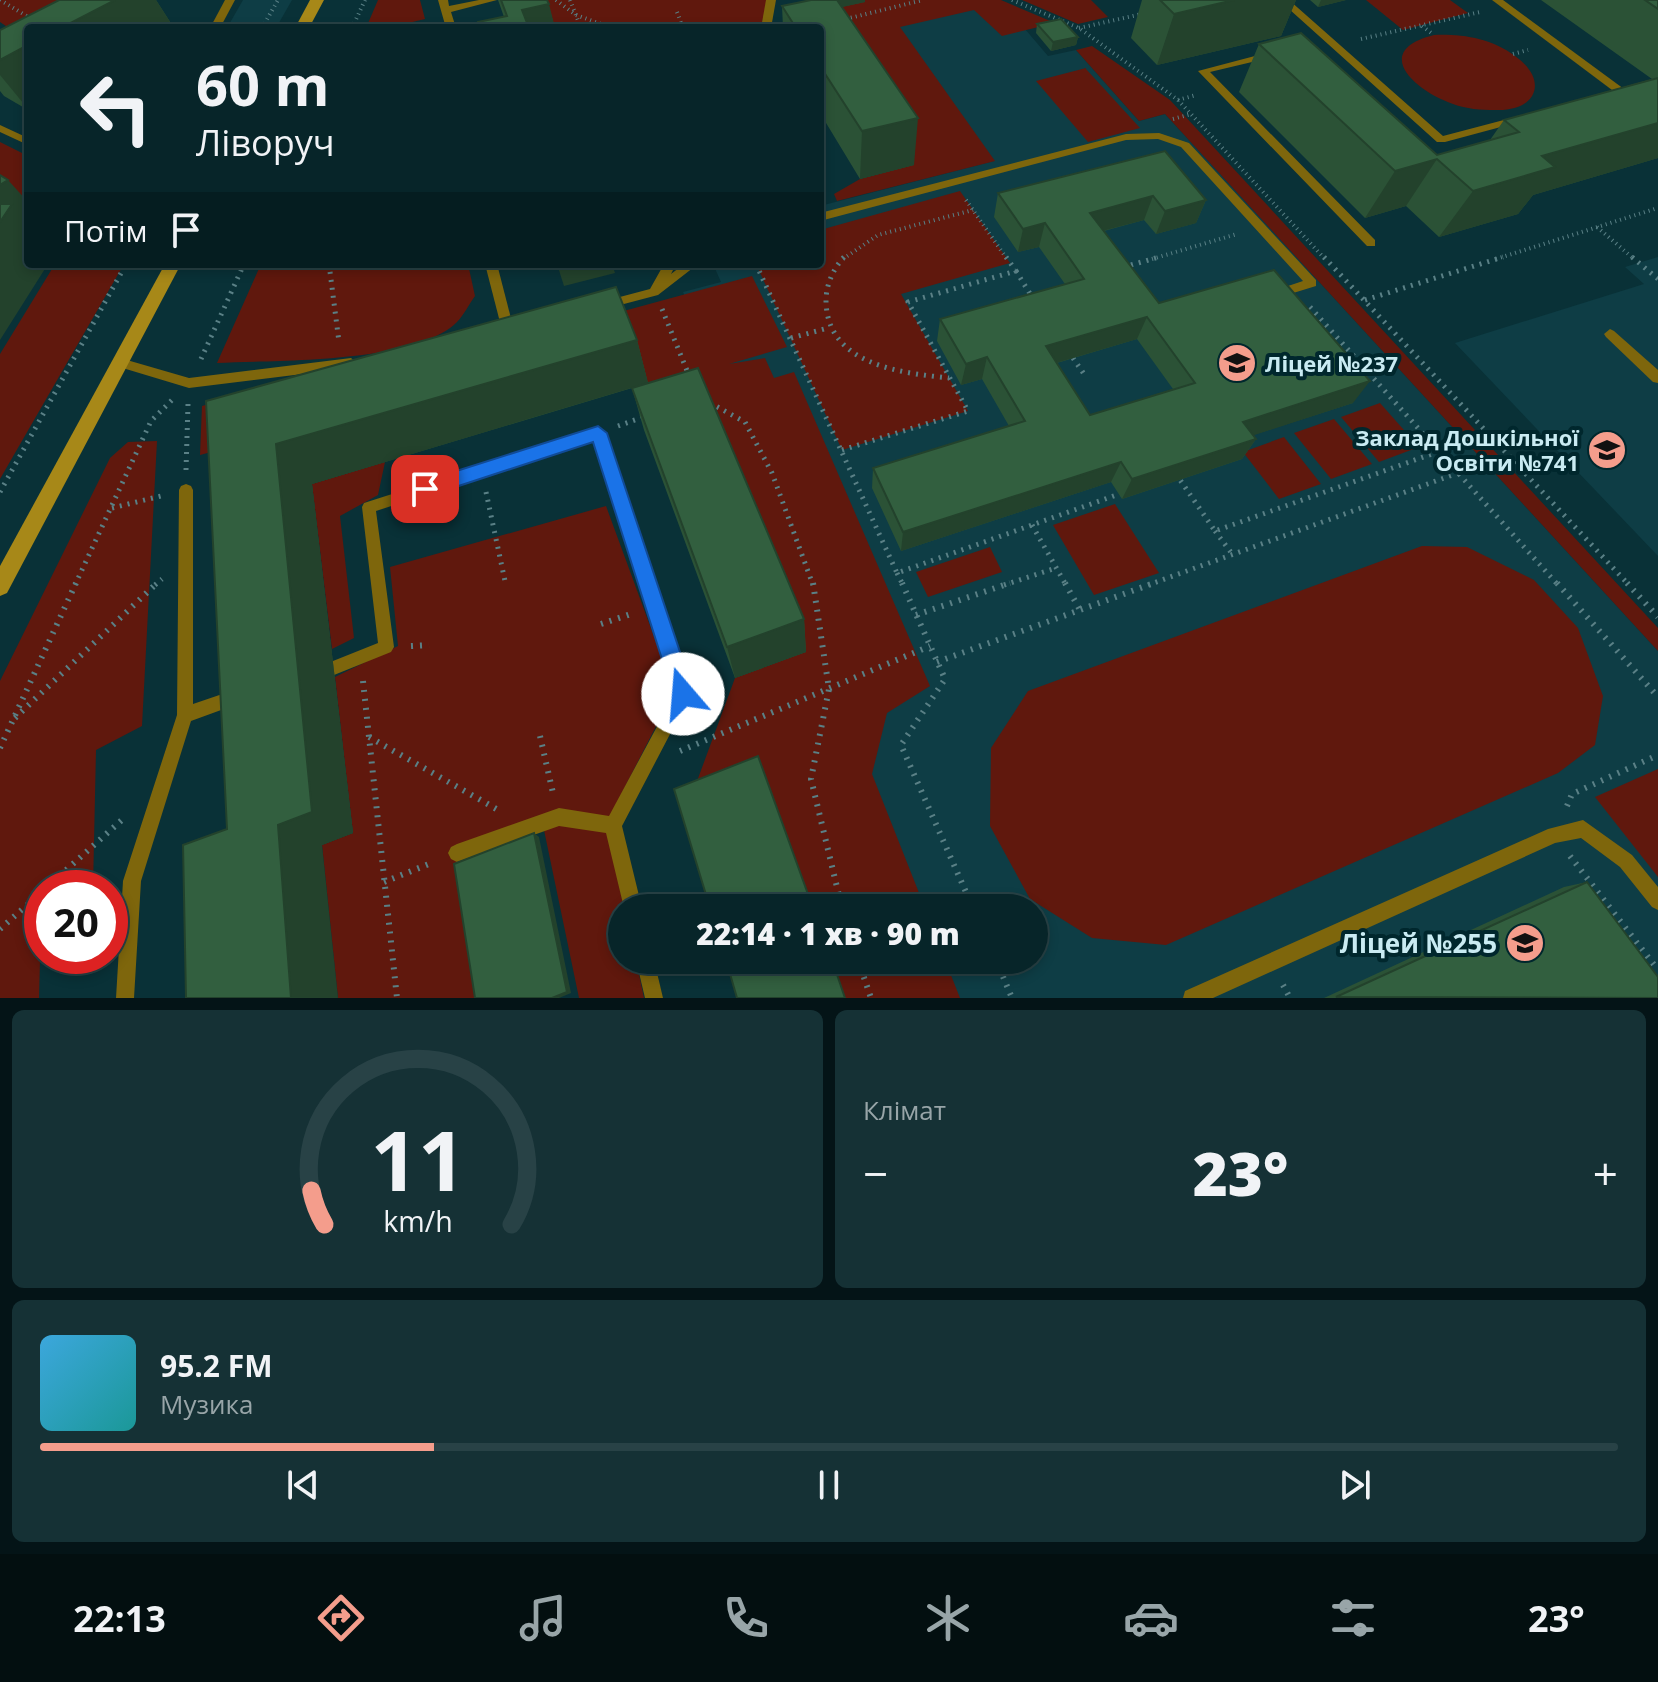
<!DOCTYPE html>
<html lang="uk">
<head>
<meta charset="utf-8">
<style>
  body { margin:0; font-family:"Open Sans",sans-serif; background:#153135; color:#f1f3f6; height:100vh; display:flex; flex-direction:column; font-size:30px; white-space:nowrap }
  * { box-sizing:border-box; margin:0 }
  p { font-size:26px; color:#98a5a8 }
  .icon { flex:none; width:44px; height:44px; fill:none; stroke:currentColor; stroke-width:2; stroke-linecap:round; stroke-linejoin:round }
  .map { position:relative; height:998px; overflow:hidden }
  .side { display:flex; flex-direction:column; gap:12px; padding:12px; background:#041417; flex:1 }
  .side>* { flex:none }
  .banner { position:absolute; left:24px; top:24px; width:800px; height:244px; border-radius:8px; box-shadow:0 4px 12px #0003,0 0 0 2px #284246; background:#072529; color:#f1f3f6; overflow:hidden }
  .speed { position:absolute; left:24px; top:870px; display:flex; gap:16px; font-size:40px; font-weight:700; text-align:center }
  .speed>* { display:grid; place-content:center; width:104px; height:104px; border-radius:50%; background:#072529; box-shadow:0 4px 12px #0003,0 0 0 2px #284246; line-height:1 }
  .speed .limit { border:12px solid #d22; background:#fff; color:#111 }
  .pin { position:absolute; display:grid; place-items:center; width:68px; height:68px; color:#fff; margin:-34px; border-radius:16px; box-shadow:0 4px 12px #0006 }
  .me { position:absolute; width:88px; margin:-44px; rotate:342deg; stroke-linejoin:round; filter:drop-shadow(0 0 6px #0008) }
  .turn { display:flex; align-items:center; gap:28px; height:168px; padding:0 40px; font-size:36px }
  .turn .icon { width:104px; height:104px; stroke-width:2.5 }
  .turn b { display:block; font-size:56px; line-height:68px }
  .then { display:flex; align-items:center; height:76px; padding:0 40px; background:#0003; gap:16px; font-size:30px }
  .big { font-size:60px; font-weight:800; line-height:1.1 }
  .side .card { flex:1; display:flex; flex-direction:column; justify-content:center; gap:12px; min-width:0; padding:0 28px; border-radius:12px; background:#153135 }
  .side .dial { align-items:center; gap:0 }
  .dial svg { height:208px; overflow:visible; fill:none; stroke:#284246; stroke-width:7; stroke-linecap:round; text-anchor:middle }
  .dial text { fill:#f1f3f6; stroke:none }
  .song { display:flex; align-items:center; gap:24px }
  .cover { width:96px; height:96px; border-radius:12px; background:linear-gradient(135deg,hsl(200 70% 55%),hsl(180 70% 35%)) }
  .played { height:8px; border-radius:4px; background:linear-gradient(90deg,#f49d8c 25%,#284246 25%) }
  .keys { display:flex; justify-content:space-around; direction:ltr }
  .heat { display:flex; justify-content:space-between; align-items:center; font-size:44px; direction:ltr }
  .side .tiles { flex:1; display:grid; gap:12px; grid-template-columns:1fr 1fr }
  .card:last-child { grid-column:span 2 }
  .trip { position:absolute; left:608px; top:894px; width:440px; height:80px; border-radius:40px; background:#072529; box-shadow:0 4px 12px #0003,0 0 0 2px #284246; font-weight:800; line-height:80px; text-align:center }
  .dock { display:flex; height:128px; justify-content:space-around; align-items:center; background:#030f10; color:#98a5a8 }
  .dock .icon { width:56px; height:56px }
  .dock .selected { color:#f49d8c }
  .dock b { font-size:36px; color:#f1f3f6 }
  .map>svg:first-child { display:block }
  .built { fill:#0e3d45 }
  .green { fill:#60180d }
  .lines { fill:none; stroke-linecap:round; stroke-linejoin:round }
  .path-far2 { stroke:#5a8086; stroke-width:4; stroke-dasharray:1 4; stroke-linecap:butt }
  .path-far1 { stroke:#5a8086; stroke-width:5; stroke-dasharray:2 6; stroke-linecap:butt }
  .path { stroke:#5a8086; stroke-width:6; stroke-dasharray:2 7; stroke-linecap:butt }
  .lane { fill:#7e660c; fill-rule:evenodd }
  .secondary { fill:#a78818; fill-rule:evenodd }
  .wall { fill:#2b5236; fill-rule:evenodd }
  .shaded-wall { fill:#23422c }
  .building { fill:#325f3f; stroke:#23422c; stroke-width:2; fill-rule:evenodd }
  .route { fill:#1a73e8; stroke:#114b97; stroke-width:2 }
  .labels { text-anchor:middle; dominant-baseline:central; stroke-width:8; stroke-linejoin:round; paint-order:stroke }
  .poi-label { font-size:22px; font-weight:bold; fill:#c9ebf2; stroke:#00272d; text-anchor:start }
  .near-poi-label { font-size:26px; font-weight:bold; fill:#c9ebf2; stroke:#00272d; text-anchor:end }
</style>
</head>
<body>
<div class="map">
<svg width="1658" height="998" viewBox="0 0 1658 998">
  <rect width="100%" height="100%" fill="#093137"/>
  <g class="built">
    <path d="M243,0H292L276,28H227Z"/>
    <path d="M973,3L1019,22L1048,56L1076,50L1139,121L1165,114L1658,651V998H924L909,960H1034V908H889L718,372L683,292L721,282L713,264H820V206L994,161L893,21Z"/>
    <path d="M1658,257V556L1455,343L1644,284L1625,267Z"/>
  </g>
  <g class="green">
    <path d="M0,0H112L28,28V41L0,22Z"/>
    <path d="M378,0H420L425,19L404,24L405,28H366Z"/>
    <path d="M540,0H766L768,4L760,28H552Z"/>
    <path d="M864,0H1001L1055,23L1002,36L974,10L900,27L995,161L837,201L834,194L860,179L913,165L820,28H787L820,12Z"/>
    <path d="M1022,0H1091L1108,17L1078,24Z"/>
    <path d="M1366,0H1450L1468,13L1403,30Z"/>
    <path d="M1434,35C1462,34 1491,38 1515,56C1550,81 1536,112 1495,110C1481,110 1466,109 1453,104C1415,91 1370,51 1434,35Z"/>
    <path d="M1092,46L1170,100L1658,628V651L1165,114L1139,121L1076,50Z"/>
    <path d="M1086,68V69L1140,128L1088,142L1036,81Z"/>
    <path d="M0,142L28,156V202L0,181Z"/>
    <path d="M960,191L1010,263L901,294L968,411L842,450L756,264H820V230Z"/>
    <path d="M55,264H124L0,479V354Z"/>
    <path d="M261,264H468L475,296C469,304 464,315 457,322C415,364 276,360 217,363Z"/>
    <path d="M752,276L787,347L729,364L765,358L774,378L794,372L930,686L887,713L872,774L925,908H809L686,811L735,678L805,652L648,383L245,443L200,455L202,406L239,395L532,336Z"/>
    <path d="M1380,403L1419,447L1379,462L1341,417Z"/>
    <path d="M1334,419L1372,464L1331,479L1294,433Z"/>
    <path d="M1284,437L1321,484L1279,499L1243,452Z"/>
    <path d="M157,441L142,726L96,750L93,888H42L39,998H0V681L110,458L128,442Z"/>
    <path d="M385,462L378,495L340,516L354,638L332,649L312,484Z"/>
    <path d="M1115,504L1159,573L1094,595L1053,525Z"/>
    <path d="M606,506L674,691L606,824L624,908L622,960H636L644,998H579L544,830L456,865L480,998H338L322,845L353,833L335,677L398,646L390,567Z"/>
    <path d="M1422,546L1467,547L1534,580L1578,628L1603,696L1595,745L1558,773L1166,945L1092,938L1030,899L990,826L991,748L1028,691Z"/>
    <path d="M990,547L1002,572L928,597L916,572Z"/>
    <path d="M1658,769V877L1595,797Z"/>
    <path d="M828,960H945L960,998H842Z"/>
  </g>
  <g class="lines">
    <g class="path-far2">
      <path d="M0,0L30,18"/>
      <path d="M556,0L576,15L612,28"/>
      <path d="M570,0L581,28"/>
      <path d="M1012,0L1079,28L1178,100L1325,259"/>
      <path d="M677,12L683,28"/>
      <path d="M846,19L923,0"/>
      <path d="M1422,26L1434,35"/>
      <path d="M262,28L278,0"/>
      <path d="M352,28L365,0"/>
      <path d="M1079,28L1142,14"/>
      <path d="M1361,39L1480,12"/>
      <path d="M1513,54L1528,50"/>
      <path d="M1178,100L1196,95"/>
      <path d="M1173,119L1191,114"/>
      <path d="M966,200L1007,259"/>
      <path d="M1597,227L1634,259"/>
      <path d="M843,259L878,235L973,210"/>
      <path d="M1152,259L1237,234"/>
      <path d="M1496,259L1658,208"/>
    </g>
    <g class="path-far1">
      <path d="M844,257C833,269 826,285 826,301C827,365 901,373 949,378"/>
      <path d="M1324,257L1629,585"/>
      <path d="M1632,257L1658,279"/>
      <path d="M329,264L339,342"/>
      <path d="M756,264L897,573L1122,493"/>
      <path d="M1131,265L1159,257"/>
      <path d="M1016,271L1032,297"/>
      <path d="M1365,300L1503,257"/>
      <path d="M1310,307L1558,585"/>
      <path d="M662,309L690,378"/>
      <path d="M791,338L828,328"/>
      <path d="M1073,358L1084,374"/>
      <path d="M201,359L244,264"/>
      <path d="M710,403L745,422L772,473L813,585"/>
      <path d="M618,426L646,416"/>
      <path d="M842,450L968,411L908,302L1016,271L1006,257"/>
      <path d="M186,470L188,404"/>
      <path d="M1176,474L1215,531L1488,434"/>
      <path d="M0,492L126,264"/>
      <path d="M486,492L505,581"/>
      <path d="M112,508L161,496"/>
      <path d="M1032,525L1066,585"/>
      <path d="M1215,531L1233,555"/>
      <path d="M897,573L903,585"/>
      <path d="M75,585L151,421L173,399"/>
      <path d="M155,585L162,579"/>
      <path d="M1004,585L1056,568"/>
      <path d="M1148,585L1458,473"/>
    </g>
    <g class="path">
      <path d="M813,583L829,689L811,779L842,908"/>
      <path d="M902,583L945,679L901,745L973,908"/>
      <path d="M1065,583L1080,610"/>
      <path d="M1557,583L1658,697"/>
      <path d="M1627,583L1658,617"/>
      <path d="M916,615L1010,583"/>
      <path d="M601,624L634,613"/>
      <path d="M411,646L429,645"/>
      <path d="M937,662L1154,583"/>
      <path d="M363,681L397,998"/>
      <path d="M15,718L157,583"/>
      <path d="M540,736L553,793"/>
      <path d="M369,737L500,811"/>
      <path d="M0,748L76,583"/>
      <path d="M680,751L930,646"/>
      <path d="M1567,806L1572,794L1658,755"/>
      <path d="M1570,856L1658,970"/>
      <path d="M384,882L434,862"/>
      <path d="M46,888L123,819"/>
      <path d="M0,929L42,892"/>
      <path d="M858,960L871,998"/>
      <path d="M996,960L1012,998"/>
      <path d="M1283,985L1290,998"/>
    </g>
    <g class="lane">
      <path d="M225,0H235L220,28H210Z"/>
      <path d="M438,0H448L449,6L479,0H497L451,12L456,28H446Z"/>
      <path d="M766,0H776L771,28H761Z"/>
      <path d="M1279,0H1289L1443,136L1519,116L1524,119L1523,121L1445,142H1437Z"/>
      <path d="M1492,0H1503L1624,89V93H1616Z"/>
      <path d="M1270,52L1275,55L1273,57L1210,72L1375,240V246H1367L1198,71Z"/>
      <path d="M0,125L28,138V145L0,132Z"/>
      <path d="M1159,133L1189,143L1316,280V286L1277,298L1273,297L1271,294L1273,291L1303,281L1181,147L1158,139L1126,140L820,221V213L1126,134Z"/>
      <path d="M485,264H497L514,330L512,333H504L502,330Z"/>
      <path d="M664,264H676L671,274L684,264H698L658,295L605,309L601,308L599,305L601,302L650,289Z"/>
      <path d="M1610,329L1614,331L1658,370V383L1653,382L1606,337L1604,334Z"/>
      <path d="M120,358L189,378L351,358L357,363L351,368L189,388L116,366L114,363L116,360Z"/>
      <path d="M598,428L605,433L691,694L622,826L642,908H624L606,833L559,826L457,862L451,859L448,853L451,847L457,844L559,808L609,816L675,693L594,440L376,511L394,647L391,652L334,675L328,673L326,668L328,663L378,643L362,507L364,503Z"/>
      <path d="M186,484L191,486L193,490V704L237,689L243,692L245,697L243,702L191,721L141,881L134,998H116L123,881L177,715L179,490L181,486Z"/>
      <path d="M1583,820L1632,855L1658,887V910L1652,907L1620,867L1581,838L1555,843L1213,998H1183L1185,991L1548,829Z"/>
      <path d="M636,960H654L663,998H645Z"/>
    </g>
    <g class="secondary">
      <path d="M310,0H324L309,28H295Z"/>
      <path d="M165,264H181L7,593L0,596V566Z"/>
    </g>
  </g>
  <g class="wall">
    <path d="M59,0H156L174,28H28V110L4,96L0,91V30Z"/>
    <path d="M498,0H547L555,28H480L504,17Z"/>
    <path d="M1142,0H1296L1281,36L1157,65L1131,38Z"/>
    <path d="M1310,0H1346L1318,7Z"/>
    <path d="M1541,0H1658V158L1533,195L1518,214L1439,237L1406,206L1365,218L1239,92L1259,44L1437,155L1490,140L1504,120L1652,79Z"/>
    <path d="M865,2L841,7L914,165L860,179L820,113V28H783L782,6Z"/>
    <path d="M1037,24L1078,37L1076,45L1051,51L1036,33Z"/>
    <path d="M1165,151L1206,200L1196,223L1156,234L1144,220L1104,231L1159,303L1353,403L1253,435L1256,439L1242,459L1122,499L1111,482L901,551L872,488L873,468L1009,426L982,379L961,385L937,341L940,319L1065,284L1039,247L1018,252L994,217L998,193ZM1137,339L1173,389L1090,415L1057,363Z"/>
    <path d="M637,340L648,383L804,619L806,652L735,678L644,430L632,388L312,484L353,833L322,845L227,829L206,401Z"/>
    <path d="M1587,882L1658,998H1324L1564,887Z"/>
  </g>
  <g class="shaded-wall">
    <path d="M115,0H156L174,28H61Z"/>
    <path d="M820,0H865V2L820,12Z"/>
    <path d="M1234,0H1296L1281,36L1157,65L1174,14Z"/>
    <path d="M1321,0H1346L1318,7Z"/>
    <path d="M549,4L555,28H527L522,10Z"/>
    <path d="M1078,37L1076,45L1051,51L1053,42Z"/>
    <path d="M28,45V109L0,75V60Z"/>
    <path d="M918,118L914,165L860,179L862,131Z"/>
    <path d="M1658,123V158L1533,195L1518,214L1439,237L1473,191L1542,156Z"/>
    <path d="M1437,159L1406,206L1365,218L1395,171Z"/>
    <path d="M8,180L28,202V264H48L0,340V185Z"/>
    <path d="M1153,196L1144,220L1083,236L1090,213Z"/>
    <path d="M1206,200L1196,223L1156,234L1165,211Z"/>
    <path d="M1045,223L1039,247L1018,252L1023,229Z"/>
    <path d="M557,264H612L615,273L564,286Z"/>
    <path d="M1147,317L1137,339L1039,368L1046,346Z"/>
    <path d="M637,340L648,383L312,484L353,833L322,845L338,998H291L278,825L276,444Z"/>
    <path d="M987,357L982,379L961,385L966,364Z"/>
    <path d="M1370,381L1353,403L1230,443L1243,422Z"/>
    <path d="M1256,439L1242,459L1122,499L1132,479Z"/>
    <path d="M1121,462L1111,482L901,551L903,532Z"/>
    <path d="M804,619L806,652L735,678L727,647Z"/>
    <path d="M534,833L539,837L571,993L559,998H552Z"/>
  </g>
  <g class="building">
    <path d="M59,0H115L61,28H28V45L0,60V30Z"/>
    <path d="M501,0H547L549,4L522,10L529,28H480L478,22L507,16Z"/>
    <path d="M811,0H837L918,118L862,131L820,66V28H796L782,6Z"/>
    <path d="M1160,0H1234L1174,14Z"/>
    <path d="M1645,0H1658V9Z"/>
    <path d="M1061,19L1078,37L1053,42L1037,24Z"/>
    <path d="M1301,33L1437,155L1519,132L1504,120L1658,78V123L1542,156L1555,167L1473,191L1437,159L1395,171L1259,44Z"/>
    <path d="M1165,151L1206,200L1165,211L1153,196L1090,213L1159,303L1274,270L1370,381L1243,422L1256,439L1132,479L1121,462L903,532L873,468L1025,421L987,357L966,364L940,319L1084,279L1045,223L1023,229L998,193ZM1147,317L1195,383L1090,415L1046,346Z"/>
    <path d="M0,175L8,180L0,185Z"/>
    <path d="M0,204H12L0,222Z"/>
    <path d="M616,287L637,340L276,444L312,812L278,825L291,998H186L183,845L227,829L206,401Z"/>
    <path d="M698,368L804,619L727,647L632,388Z"/>
    <path d="M758,756L813,908H710L674,789Z"/>
    <path d="M534,833L567,992L552,998H475L454,864Z"/>
    <path d="M1587,882L1658,977V998L1336,997Z"/>
    <path d="M726,960H832L845,998H737Z"/>
  </g>
  <path class="route" d="M598,426L607,433L694,694L690,701L683,704L676,701L673,694L593,442L425,497L416,489L425,481Z"/>
  <defs>
    <g id="school-disc" transform="scale(2)"><circle r="9.5" fill="#f49d8c" stroke="#00272d"/><path d="M0-5L7-2L0 1L-7-2ZM-4 1L0 2.5L4 1V4Q0 6-4 4Z" fill="#111"/></g>
  </defs>
  <g fill-rule="evenodd">
    <use href="#school-disc" x="1237" y="363"/>
    <use href="#school-disc" x="1607" y="450"/>
    <use href="#school-disc" x="1525" y="943"/>
  </g>
  <g class="labels">
    <g class="poi-label">
      <text x="1265" y="363">Ліцей №237</text>
      <text x="1579" y="437" text-anchor="end">Заклад Дошкільної<tspan x="1579" dy="25">Освіти №741</tspan></text>
    </g>
    <g class="near-poi-label">
      <text x="1497" y="943">Ліцей №255</text>
    </g>
  </g>
</svg>
<div class="speed"><div class="limit">20</div></div>
<div class="pin" style="left:425px;top:489px;background:#d93025"><svg class="icon" aria-label="arrive" viewBox="0 0 24 24"><path d="M6 21V4h12l-3 4 3 4H6"/></svg></div>
<svg class="me" style="left:683px;top:694px" viewBox="-20 -20 40 40"><circle r="19" fill="#fff"/><path d="M0-13L10 11 0 6-10 11z" fill="#1a73e8"/></svg>
<div class="trip">22:14 · 1 хв · 90 m</div>
<div class="banner">
<div class="turn"><svg class="icon" aria-label="left" viewBox="0 0 24 24"><path d="M17 20v-9H6M10 6l-5 5 5 5"/></svg><div><b>60 m</b>Ліворуч</div></div>
<div class="then">Потім<svg class="icon" aria-label="arrive" viewBox="0 0 24 24"><path d="M6 21V4h12l-3 4 3 4H6"/></svg></div>
</div>
</div>
<section class="side">
<div class="tiles">
<div class="card dial"><svg viewBox="0 0 100 80">
<path d="M14 69A42 42 0 1 1 86 69"/>
<path d="M14 69A42 42 0 0 1 9 56" stroke="#f49d8c"/>
<text x="50" y="56" font-size="32" font-weight="700">11</text>
<text x="50" y="72" font-size="11">km/h</text>
</svg></div>
<div class="card"><p>Клімат</p>
<div class="heat"><a>−</a><b class="big">23°</b><a>+</a></div>
</div>
<div class="card">
<div class="song"><i class="cover"></i><div><b>95.2 FM</b><p>Музика</p></div></div>
<div class="played"></div>
<div class="keys"><svg class="icon" aria-label="previous" viewBox="0 0 24 24"><path d="M18 5L8 12l10 7zM5 5v14"/></svg><svg class="icon" aria-label="pause" viewBox="0 0 24 24"><path d="M8 5v14M16 5v14"/></svg><svg class="icon" aria-label="next" viewBox="0 0 24 24"><path d="M6 5l10 7-10 7zM19 5v14"/></svg></div>
</div>
</div>
</section>
<nav class="dock">
<b>22:13</b>
<svg class="icon selected" aria-label="directions" viewBox="0 0 24 24"><path d="M12 3l9 9-9 9-9-9zM9 14v-3h6M13 9l2 2-2 2"/></svg>
<svg class="icon" aria-label="music" viewBox="0 0 24 24"><path d="M9 18V5l10-2v13"/><circle cx="6" cy="18" r="3"/><circle cx="16" cy="16" r="3"/></svg>
<svg class="icon" aria-label="phone" viewBox="0 0 24 24"><path d="M5 4h4l2 5-3 2q2 4 5 5l2-3 5 2v4C11 20 4 13 5 4z"/></svg>
<svg class="icon" aria-label="climate" viewBox="0 0 24 24"><path d="M12 3v18M4 7l16 10M4 17L20 7"/></svg>
<svg class="icon" aria-label="car" viewBox="0 0 24 24"><path d="M5 17H2v-5l4-1 3-4h7l3 4 3 1v5h-3M9 17h6M6 11h13"/><circle cx="7" cy="17" r="2"/><circle cx="17" cy="17" r="2"/></svg>
<svg class="icon" aria-label="filters" viewBox="0 0 24 24"><path d="M4 7h16M4 17h16"/><circle cx="9" cy="7" r="2"/><circle cx="15" cy="17" r="2"/></svg>
<b>23°</b>
</nav>
</body>
</html>
